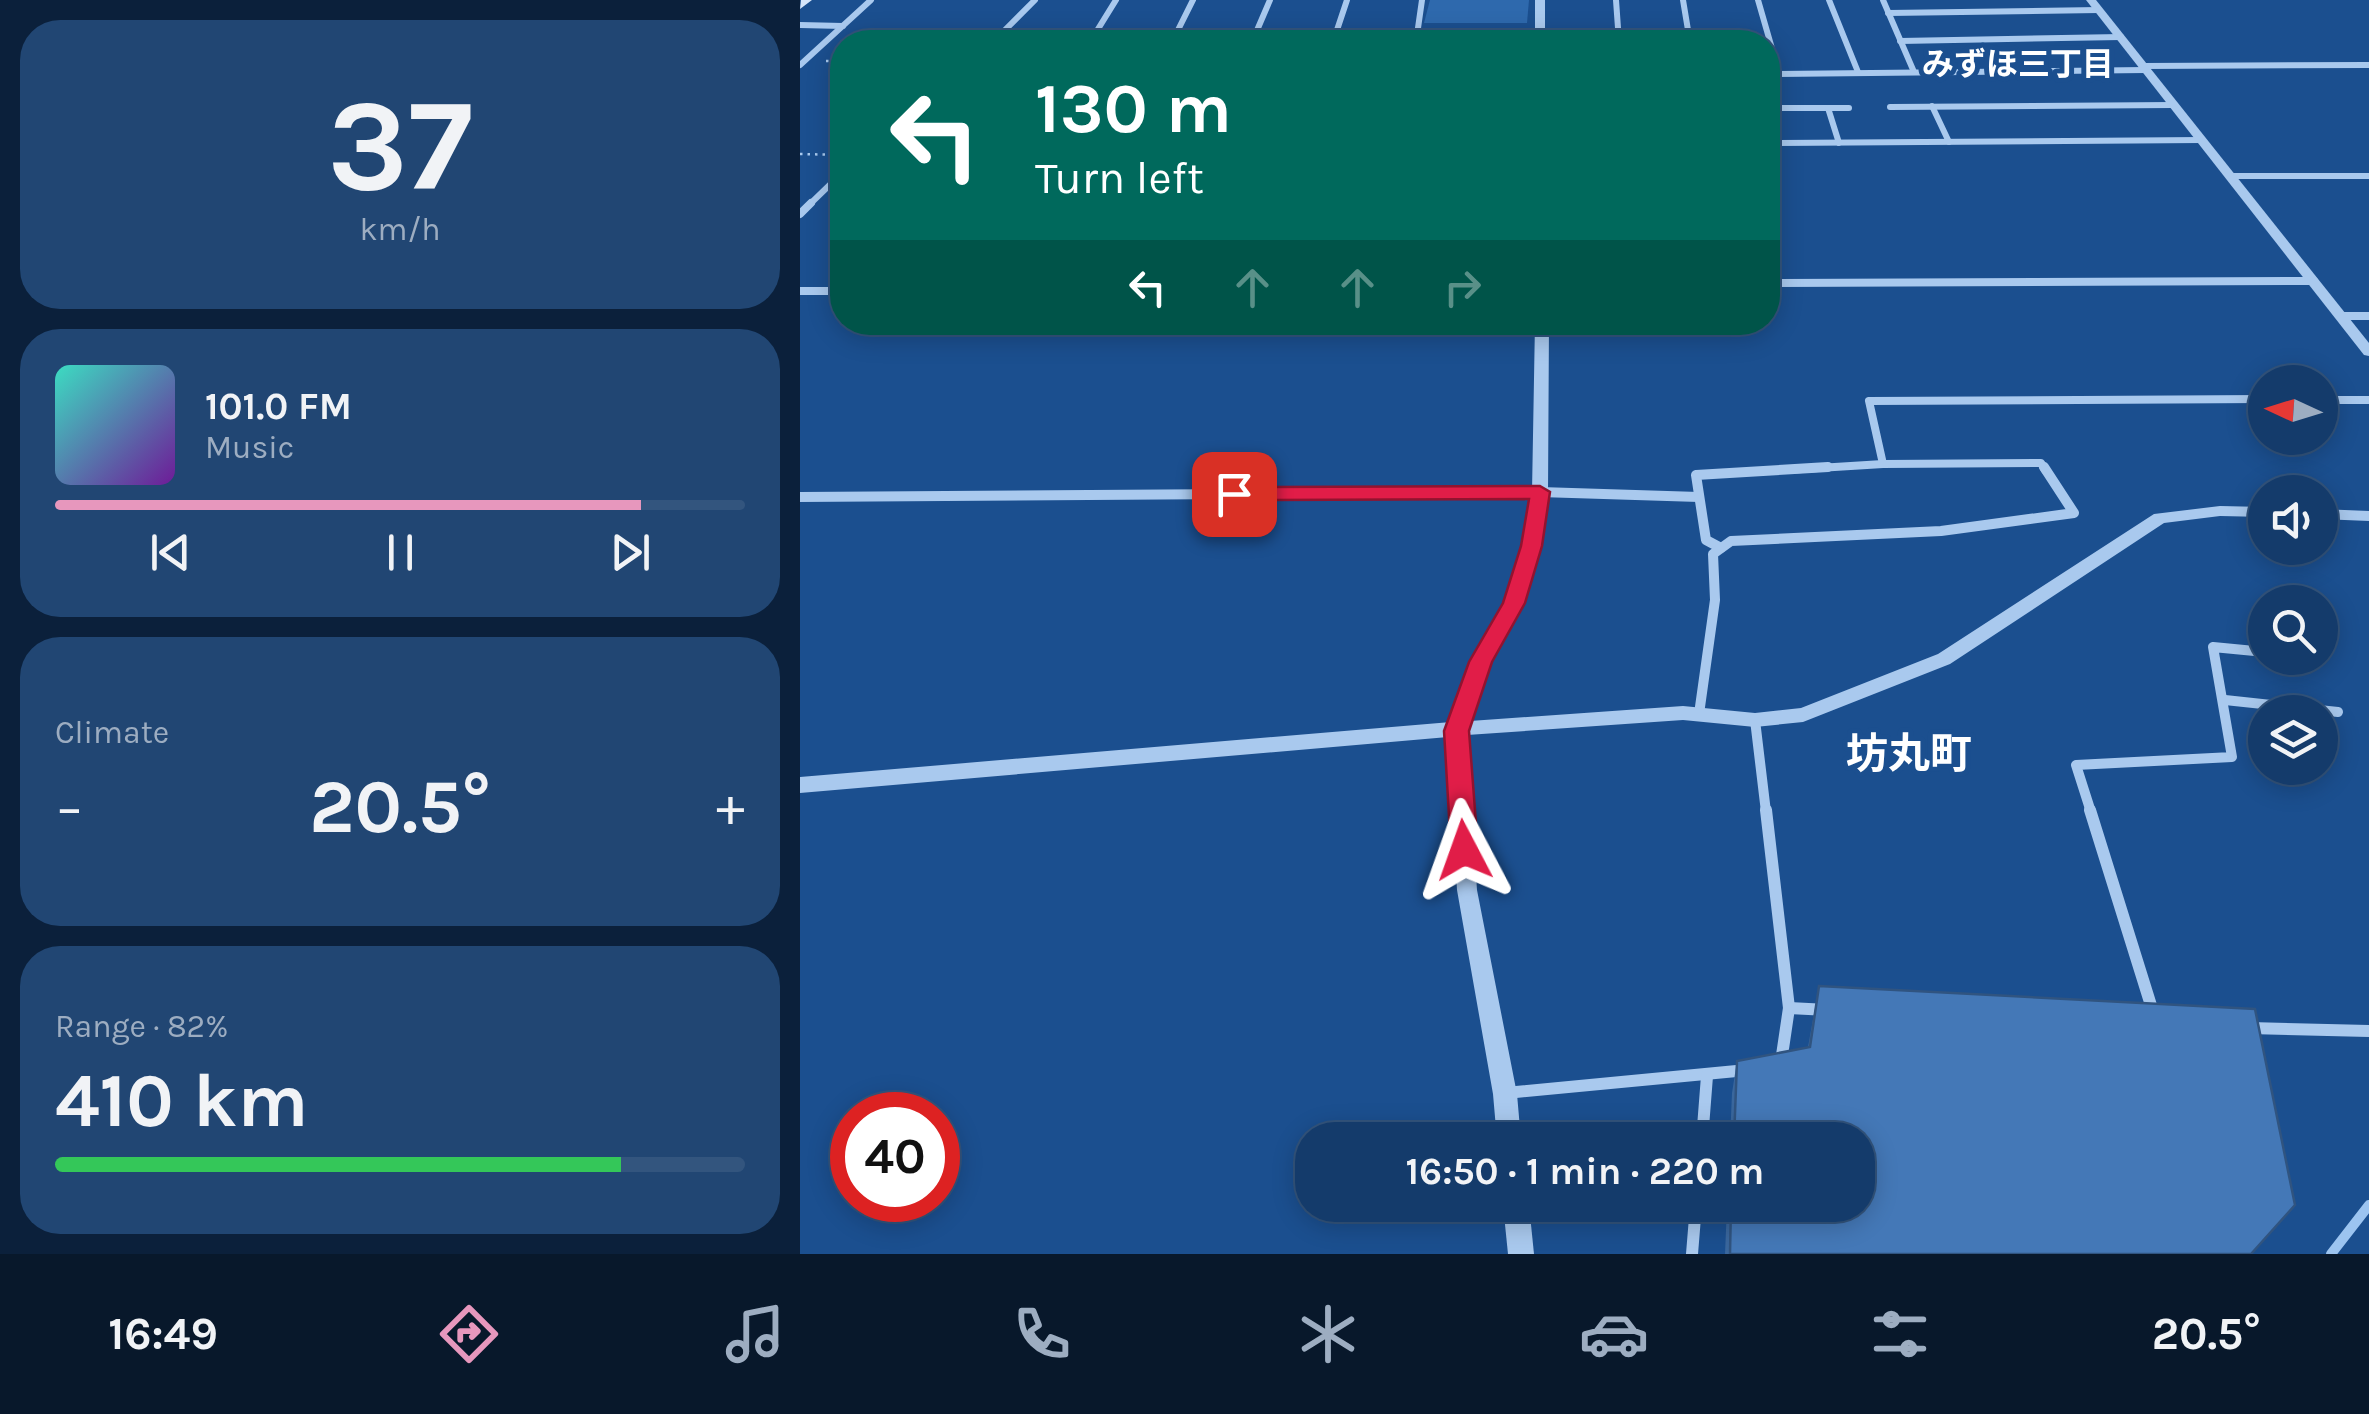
<!DOCTYPE html>
<html lang="en">
<head>
<meta charset="utf-8">
<style>
  body { margin:0; font-family:Karla,"Noto Sans JP",sans-serif; background:#214673; color:#f1f3f6; height:100vh; display:flex; flex-direction:column; font-size:38px; white-space:nowrap }
  * { box-sizing:border-box; margin:0 }
  p { font-size:32px; color:#9dadc1 }
  .icon { flex:none; width:55px; height:55px; fill:none; stroke:currentColor; stroke-width:2; stroke-linecap:round; stroke-linejoin:round }
  .map { position:relative; flex:1; overflow:hidden }
  .drawer { display:flex; flex-direction:column; gap:20px; padding:20px; background:#0b203b; width:800px }
  .drawer>* { flex:none }
  .banner { position:absolute; left:30px; top:30px; width:950px; height:305px; border-radius:40px; box-shadow:0 5px 25px #0003,0 0 0 2px #33557e; background:#00695c; color:#fff; overflow:hidden }
  .needle { width:65px; rotate:274deg }
  .fabs { position:absolute; left:1448px; top:365px; display:grid; gap:20px }
  .fabs a { display:grid; place-items:center; width:90px; height:90px; border-radius:50%; background:#143b6b; box-shadow:0 5px 25px #0003,0 0 0 2px #33557e; font-size:50px }
  .speed { position:absolute; left:30px; top:1092px; display:flex; gap:20px; font-size:50px; font-weight:700; text-align:center }
  .speed>* { display:grid; place-content:center; width:130px; height:130px; border-radius:50%; background:#143b6b; box-shadow:0 5px 25px #0003,0 0 0 2px #33557e; line-height:1 }
  .speed .limit { border:15px solid #d22; background:#fff; color:#111 }
  .pin { position:absolute; display:grid; place-items:center; width:85px; height:85px; color:#fff; margin:-42px; border-radius:20px; box-shadow:0 5px 15px #0006 }
  .me { position:absolute; width:110px; margin:-55px; rotate:356deg; stroke-linejoin:round; filter:drop-shadow(0 0 8px #0008) }
  .turn { display:flex; align-items:center; gap:35px; height:210px; padding:0 40px; font-size:45px }
  .turn .icon { width:130px; height:130px; stroke-width:2.5 }
  .turn b { display:block; font-size:70px; line-height:85px }
  .lanes { display:flex; align-items:center; height:95px; padding:0 40px; background:#0003; justify-content:center; gap:50px; direction:ltr }
  .lanes .off { opacity:.35 }
  .big { font-size:75px; font-weight:700; line-height:1.1 }
  .drawer .card { flex:1; display:flex; flex-direction:column; justify-content:center; gap:15px; min-width:0; padding:0 35px; border-radius:40px; background:#214673 }
  .drawer .dial { align-items:center; gap:0 }
  .dial b { font-size:130px; line-height:1 }
  .song { display:flex; align-items:center; gap:30px }
  .cover { width:120px; height:120px; border-radius:15px; background:linear-gradient(135deg,hsl(170 70% 55%),hsl(280 70% 35%)) }
  .played { height:10px; border-radius:5px; background:linear-gradient(90deg,#e797bd 85%,#33557e 85%) }
  .keys { display:flex; justify-content:space-around; direction:ltr }
  .heat { display:flex; justify-content:space-between; align-items:center; font-size:55px; direction:ltr }
  .charge { height:15px; border-radius:8px; background:linear-gradient(90deg,#34c759 82%,#33557e 0) }
  .trip { position:absolute; left:495px; top:1122px; width:580px; height:100px; border-radius:40px; background:#143b6b; box-shadow:0 5px 25px #0003,0 0 0 2px #33557e; font-weight:700; line-height:100px; text-align:center }
  .dock { display:flex; height:160px; justify-content:space-around; align-items:center; background:#08182b; color:#9dadc1 }
  .dock .icon { width:70px; height:70px }
  .dock .selected { color:#e797bd }
  .dock b { font-size:45px; color:#f1f3f6 }
  main { display:flex; flex:1; min-height:0 }
  .map>svg:first-child { display:block }
  .green { fill:#2e69ad }
  .lines { fill:none; stroke-linecap:round; stroke-linejoin:round }
  .stream { stroke:#9cc4f0; stroke-width:10 }
  .path { stroke:#a9c9ee; stroke-width:2.5; stroke-dasharray:2.5 5; stroke-linecap:butt }
  .minor-far3 { stroke:#a9c9ee; stroke-width:6 }
  .minor-far2 { stroke:#a9c9ee; stroke-width:8 }
  .minor-far1 { stroke:#a9c9ee; stroke-width:10 }
  .minor { stroke:#a9c9ee; stroke-width:12 }
  .tertiary { fill:#a9c9ee; fill-rule:evenodd }
  .secondary { fill:#d6e6fa; fill-rule:evenodd }
  .wall { fill:#3a679d }
  .building { fill:#4478b7; stroke:#305480; stroke-width:2.5 }
  .route { fill:#e11d48; stroke:#92132f; stroke-width:2.5 }
  .labels { text-anchor:middle; dominant-baseline:central; stroke-width:10; stroke-linejoin:round; paint-order:stroke }
  .far-neighbourhood-label { font-size:32px; font-weight:bold; fill:#fff; stroke:#1b4f8f }
  .quarter-label { font-size:42px; font-weight:bold; fill:#fff; stroke:#1b4f8f }
</style>
</head>
<body>
<main>
<section class="drawer">
<div class="card dial"><b>37</b><p>km/h</p></div>
<div class="card">
<div class="song"><i class="cover"></i><div><b>101.0 FM</b><p>Music</p></div></div>
<div class="played"></div>
<div class="keys"><svg class="icon" aria-label="previous" viewBox="0 0 24 24"><path d="M18 5L8 12l10 7zM5 5v14"/></svg><svg class="icon" aria-label="pause" viewBox="0 0 24 24"><path d="M8 5v14M16 5v14"/></svg><svg class="icon" aria-label="next" viewBox="0 0 24 24"><path d="M6 5l10 7-10 7zM19 5v14"/></svg></div>
</div>
<div class="card"><p>Climate</p>
<div class="heat"><a>−</a><b class="big">20.5°</b><a>+</a></div>
</div>
<div class="card"><p>Range · 82%</p><b class="big">410 km</b><div class="charge"></div></div>
</section>
<div class="map">
<svg width="1569" height="1254" viewBox="0 0 1569 1254">
  <rect width="100%" height="100%" fill="#1b4f8f"/>
  <path class="green" d="M630,0H729L727,23H624Z"/>
  <g class="lines">
    <path class="stream" d="M1531,1254L1569,1205"/>
    <g class="path">
      <path d="M26,61H42"/>
      <path d="M0,154L42,155"/>
    </g>
    <g class="minor-far3">
      <path d="M622,0L616,42L740,41"/>
      <path d="M816,0L819,42"/>
      <path d="M883,0L890,42"/>
      <path d="M958,0L979,73"/>
      <path d="M1029,0L1058,72"/>
      <path d="M1083,0L1114,72"/>
      <path d="M1088,13L1299,10"/>
      <path d="M0,25L43,26"/>
      <path d="M1100,41L1321,37"/>
      <path d="M193,42L235,0"/>
      <path d="M290,42L316,0"/>
      <path d="M372,42L393,0"/>
      <path d="M452,42L470,0"/>
      <path d="M533,42L547,0"/>
      <path d="M0,65L71,0"/>
      <path d="M1343,66L1569,65"/>
      <path d="M968,74L1346,70"/>
      <path d="M1132,106L1149,142"/>
      <path d="M1090,107L1373,105"/>
      <path d="M968,108H1028L1039,143"/>
      <path d="M1028,108H1049"/>
      <path d="M968,143L1402,140"/>
      <path d="M1433,176H1569"/>
      <path d="M9,205L42,173"/>
    </g>
    <g class="minor-far2">
      <path d="M0,214L11,203"/>
      <path d="M968,283L1514,281"/>
      <path d="M0,291H42"/>
      <path d="M1542,316H1569"/>
      <path d="M1520,400H1569"/>
      <path d="M1083,464L1069,401L1465,399"/>
      <path d="M986,470L1083,464L1241,463L1245,470"/>
    </g>
    <g class="minor-far1">
      <path d="M0,497L740,492L899,497"/>
      <path d="M921,548L906,540L896,475L1028,467"/>
      <path d="M1425,700L1538,712"/>
      <path d="M899,714L915,600L913,554L931,541L1141,531L1274,513L1244,467"/>
      <path d="M955,720L966,812"/>
      <path d="M1291,812L1276,765L1432,757L1413,647L1465,652"/>
    </g>
    <g class="minor">
      <path d="M966,810L989,1008L981,1062"/>
      <path d="M1290,810L1354,1015"/>
      <path d="M989,1008L1028,1010"/>
      <path d="M1449,1028L1569,1031"/>
      <path d="M706,1093L947,1070"/>
      <path d="M902,1140L907,1076"/>
      <path d="M892,1254L896,1205"/>
    </g>
    <g class="tertiary">
      <rect x="735" y="0" width="10" height="42"/>
      <path d="M1286,0H1296L1569,343V356L1564,355Z"/>
      <path d="M735,322H749L748,492L739,546L723,603L690,662L670,721L883,706L955,713L1001,708L1138,654L1354,514L1420,506L1465,507V517L1420,516L1364,523L1150,664L1003,722L955,727L883,720L667,735L677,890L717,1094L721,1140H697L693,1094L657,890L648,737L0,793V777L651,722L672,662L705,603L723,546L732,492Z"/>
      <path d="M1520,509L1569,511V521L1520,519Z"/>
      <path d="M703,1205H729L734,1254H708Z"/>
    </g>
    <path class="secondary" d="M12,0L0,9L1,0Z"/>
  </g>
  <path class="wall" d="M1019,986L1452,1254H925L927,1205H1058V1140H930L932,1093L937,1061L1008,1047Z"/>
  <path class="building" d="M1019,986L1455,1009L1495,1205L1451,1254H930L931,1205H1058V1140H934L937,1061L1010,1047Z"/>
  <path class="route" d="M740,486L750,492L742,546L725,603L692,662L669,731L678,850L674,858L664,861L655,858L651,850L644,731L669,662L703,603L721,546L729,499L434,500L424,494L434,487Z"/>
  <g class="labels">
    <g class="far-neighbourhood-label">
      <text x="1218" y="64">みずほ三丁目</text>
    </g>
    <g class="quarter-label">
      <text x="1109" y="754">坊丸町</text>
    </g>
  </g>
</svg>
<div class="fabs">
<a><svg class="needle" viewBox="-14 -14 28 28"><path d="M0-13l5 13h-10z" fill="#e53935"/><path d="M0 13l5-13h-10z" fill="#9dadc1"/></svg></a>
<a><svg class="icon" aria-label="sound" viewBox="0 0 24 24"><path d="M4 9h4l5-4v14l-5-4H4zM17 9q2 3 0 6"/></svg></a>
<a><svg class="icon" aria-label="search" viewBox="0 0 24 24"><circle cx="10" cy="10" r="6"/><path d="M15 15l6 6"/></svg></a>
<a><svg class="icon" aria-label="layers" viewBox="0 0 24 24"><path d="M12 4l9 5-9 5-9-5zM3 14l9 5 9-5"/></svg></a>
</div>
<div class="speed"><div class="limit">40</div></div>
<div class="pin" style="left:434px;top:494px;background:#d93025"><svg class="icon" aria-label="arrive" viewBox="0 0 24 24"><path d="M6 21V4h12l-3 4 3 4H6"/></svg></div>
<svg class="me" style="left:664px;top:850px" viewBox="-20 -20 40 40"><path d="M0-17L14 15 0 8-14 15z" fill="#e11d48" stroke="#fff" stroke-width="4"/></svg>
<div class="trip">16:50 · 1 min · 220 m</div>
<div class="banner">
<div class="turn"><svg class="icon" aria-label="left" viewBox="0 0 24 24"><path d="M17 20v-9H6M10 6l-5 5 5 5"/></svg><div><b>130 m</b>Turn left</div></div>
<div class="lanes"><svg class="icon" aria-label="left" viewBox="0 0 24 24"><path d="M17 20v-9H6M10 6l-5 5 5 5"/></svg><svg class="icon off" aria-label="ahead" viewBox="0 0 24 24"><path d="M12 20V5M6 11l6-6 6 6"/></svg><svg class="icon off" aria-label="ahead" viewBox="0 0 24 24"><path d="M12 20V5M6 11l6-6 6 6"/></svg><svg class="icon off" aria-label="right" viewBox="0 0 24 24"><path d="M7 20v-9h11M14 6l5 5-5 5"/></svg></div>
</div>
</div>
</main>
<nav class="dock">
<b>16:49</b>
<svg class="icon selected" aria-label="directions" viewBox="0 0 24 24"><path d="M12 3l9 9-9 9-9-9zM9 14v-3h6M13 9l2 2-2 2"/></svg>
<svg class="icon" aria-label="music" viewBox="0 0 24 24"><path d="M9 18V5l10-2v13"/><circle cx="6" cy="18" r="3"/><circle cx="16" cy="16" r="3"/></svg>
<svg class="icon" aria-label="phone" viewBox="0 0 24 24"><path d="M5 4h4l2 5-3 2q2 4 5 5l2-3 5 2v4C11 20 4 13 5 4z"/></svg>
<svg class="icon" aria-label="climate" viewBox="0 0 24 24"><path d="M12 3v18M4 7l16 10M4 17L20 7"/></svg>
<svg class="icon" aria-label="car" viewBox="0 0 24 24"><path d="M5 17H2v-5l4-1 3-4h7l3 4 3 1v5h-3M9 17h6M6 11h13"/><circle cx="7" cy="17" r="2"/><circle cx="17" cy="17" r="2"/></svg>
<svg class="icon" aria-label="filters" viewBox="0 0 24 24"><path d="M4 7h16M4 17h16"/><circle cx="9" cy="7" r="2"/><circle cx="15" cy="17" r="2"/></svg>
<b>20.5°</b>
</nav>
</body>
</html>
